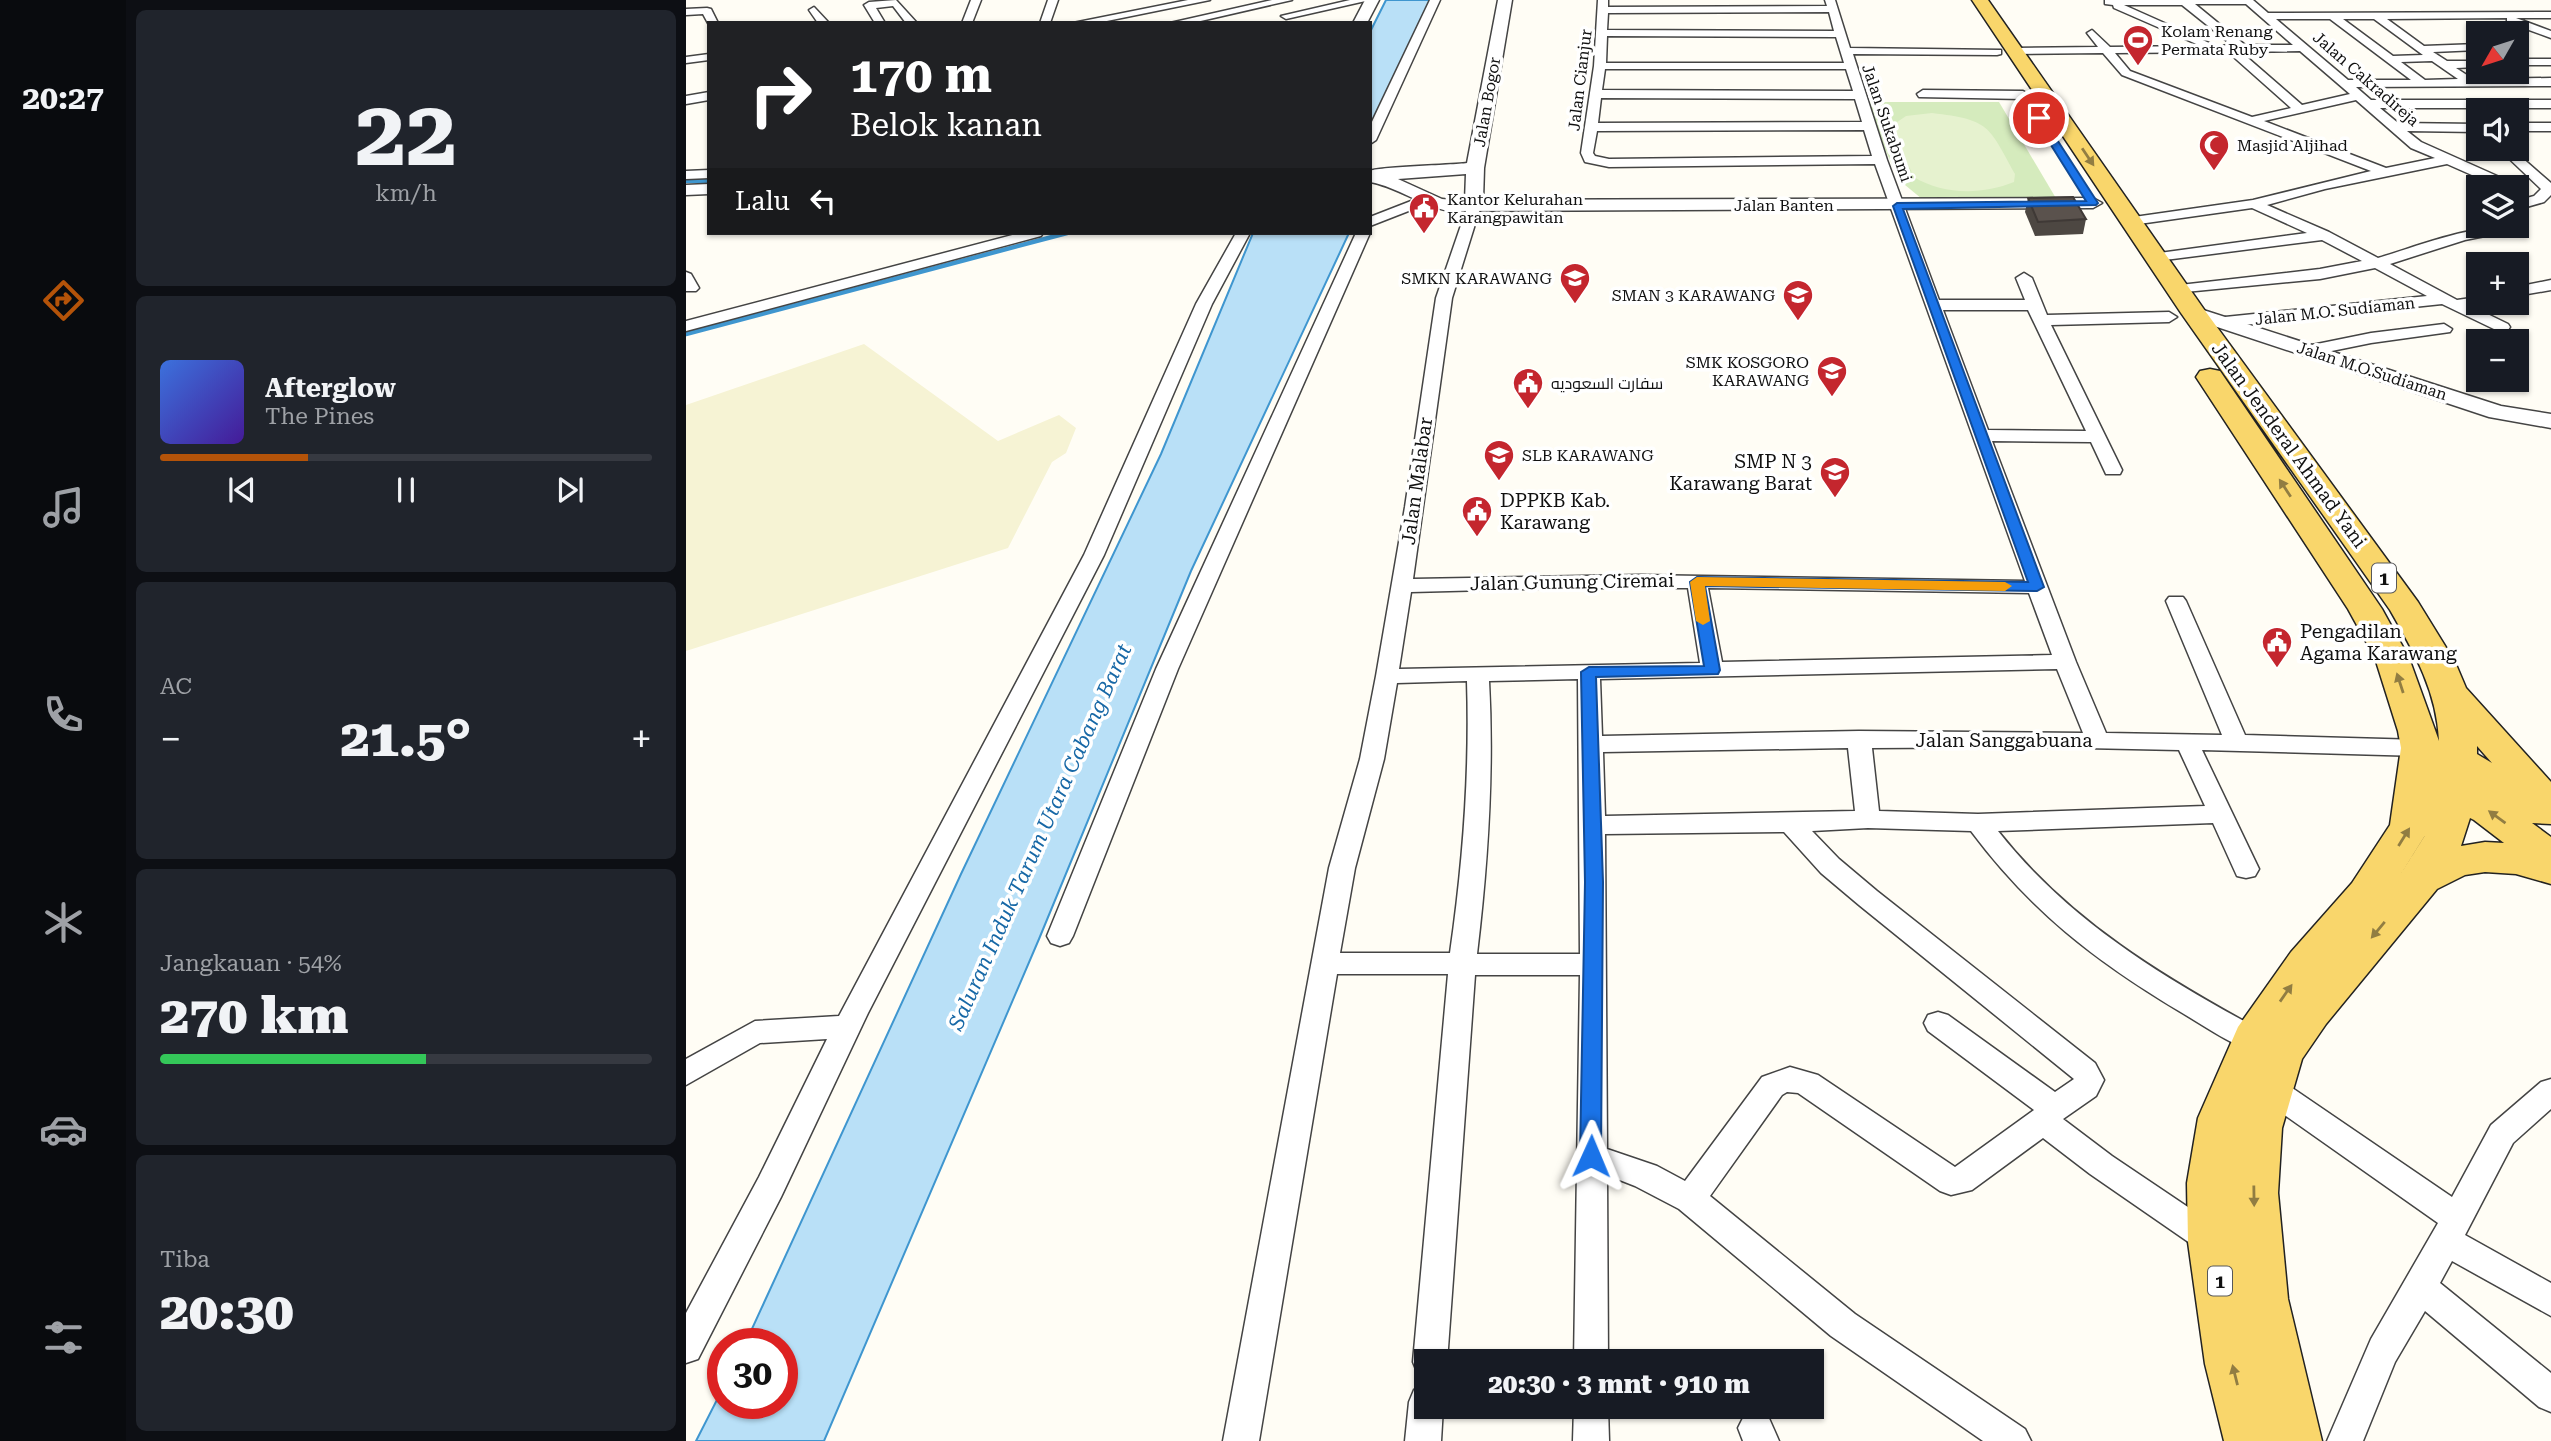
<!DOCTYPE html>
<html lang="id">
<head>
<meta charset="utf-8">
<style>
  body { margin:0; font-family:"Roboto Serif",Cairo,serif; background:#20242c; color:#f1f3f6; height:100vh; display:flex; flex-direction:column; font-size:26px; white-space:nowrap }
  * { box-sizing:border-box; margin:0 }
  p { font-size:23px; color:#9ea1a6 }
  .icon { flex:none; width:38px; height:38px; fill:none; stroke:currentColor; stroke-width:2; stroke-linecap:round; stroke-linejoin:round }
  .map { position:relative; flex:1; overflow:hidden }
  .drawer { display:flex; flex-direction:column; gap:10px; padding:10px; background:#0d0f14; width:560px }
  .drawer>* { flex:none }
  .top-card { position:absolute; left:21px; top:21px; width:665px; height:214px; border-radius:0px; box-shadow:0 2px 5px #0004; background:#202124; color:#fff; overflow:hidden }
  .needle { width:46px; rotate:231deg }
  .tools { position:absolute; left:1780px; top:21px; display:grid; gap:14px }
  .tools a { display:grid; place-items:center; width:63px; height:63px; border-radius:0px; background:#171b24; box-shadow:0 2px 5px #0004; font-size:35px }
  .speed { position:absolute; left:21px; top:1328px; display:flex; gap:14px; font-size:35px; font-weight:700; text-align:center }
  .speed>* { display:grid; place-content:center; width:91px; height:91px; border-radius:50%; background:#171b24; box-shadow:0 2px 5px #0004; line-height:1 }
  .speed .limit { border:10px solid #d22; background:#fff; color:#111 }
  .pin { position:absolute; display:grid; place-items:center; width:60px; height:60px; color:#fff; margin:-30px; border:4px solid #fff; border-radius:50%; box-shadow:0 2px 7px #0007 }
  .me { position:absolute; width:77px; margin:-38px; rotate:1deg; stroke-linejoin:round; filter:drop-shadow(0 0 5px #0008) }
  .turn { display:flex; align-items:center; gap:24px; height:147px; padding:0 28px; font-size:32px }
  .turn .icon { width:91px; height:91px; stroke-width:2.5 }
  .turn b { display:block; font-size:49px; line-height:60px }
  .then { display:flex; align-items:center; height:66px; padding:0 28px; background:#0003; gap:14px; font-size:26px }
  .big { font-size:52px; font-weight:800; line-height:1.1 }
  .drawer .tile { flex:1; display:flex; flex-direction:column; justify-content:center; gap:10px; min-width:0; padding:0 24px; border-radius:10px; background:#20242c }
  .drawer .dial { align-items:center; gap:0 }
  .dial b { font-size:91px; line-height:1 }
  .song { display:flex; align-items:center; gap:21px }
  .cover { width:84px; height:84px; border-radius:10px; background:linear-gradient(135deg,hsl(220 70% 55%),hsl(260 70% 35%)) }
  .played { height:7px; border-radius:4px; background:linear-gradient(90deg,#b45309 30%,#363941 30%) }
  .keys { display:flex; justify-content:space-around; direction:ltr }
  .heat { display:flex; justify-content:space-between; align-items:center; font-size:38px; direction:ltr }
  .charge { height:10px; border-radius:5px; background:linear-gradient(90deg,#34c759 54%,#363941 0) }
  .trip { position:absolute; left:728px; top:1349px; width:410px; height:70px; border-radius:0px; background:#171b24; box-shadow:0 2px 5px #0004; font-weight:800; line-height:70px; text-align:center }
  main { display:flex; flex:1; min-height:0 }
  .tabs { display:flex; flex-direction:column; width:126px; justify-content:space-around; align-items:center; background:#090b0e; color:#9ea1a6 }
  .tabs .icon { width:49px; height:49px }
  .tabs .active { color:#b45309 }
  .tabs b { font-size:32px; color:#f1f3f6 }
  .map>svg:first-child { display:block }
  .farmland { fill:#f6f3d4 }
  .green { fill:#d5ebbd }
  .pitch { fill:#e6f2cf }
  .water { fill:#b9e0f7; stroke:#3f96cf; stroke-width:2 }
  .lines { fill:none; stroke-linecap:round; stroke-linejoin:round }
  .stream { stroke:#3f96cf; stroke-width:4.5 }
  .minor-casing { stroke:#444; stroke-width:3 }
  .tertiary-casing { stroke:#444; stroke-width:3 }
  .primary-casing { stroke:#222; stroke-width:3 }
  .minor { fill:#fff; fill-rule:evenodd }
  .tertiary { fill:#fff; fill-rule:evenodd }
  .primary { fill:#f9d66b; fill-rule:evenodd }
  .wall { fill:#4d4742 }
  .building { fill:#5a524d; stroke:#3f3936; stroke-width:2 }
  .oneway { fill:#917d42 }
  .route { fill:#1a73e8; stroke:#114b97; stroke-width:2 }
  .slow { fill:#f59e0b }
  .labels { text-anchor:middle; dominant-baseline:central; stroke-width:7; stroke-linejoin:round; paint-order:stroke }
  .far-poi-label { font-size:16px; fill:#111; stroke:#fff; text-anchor:start }
  .far-street-label { font-size:16px; fill:#111; stroke:#fff }
  .shield { fill:#fff; stroke:#585858; stroke-width:2 }
  .shield-label { font-size:18px; font-weight:bold; fill:#111 }
  .street-label { font-size:19px; fill:#111; stroke:#fff }
  .poi-label { font-size:19px; fill:#111; stroke:#fff; text-anchor:start }
  .water-label { font-size:21px; font-style:italic; fill:#1768a6; stroke:#fff }
</style>
</head>
<body>
<main>
<nav class="tabs">
<b>20:27</b>
<svg class="icon active" aria-label="directions" viewBox="0 0 24 24"><path d="M12 3l9 9-9 9-9-9zM9 14v-3h6M13 9l2 2-2 2"/></svg>
<svg class="icon" aria-label="music" viewBox="0 0 24 24"><path d="M9 18V5l10-2v13"/><circle cx="6" cy="18" r="3"/><circle cx="16" cy="16" r="3"/></svg>
<svg class="icon" aria-label="phone" viewBox="0 0 24 24"><path d="M5 4h4l2 5-3 2q2 4 5 5l2-3 5 2v4C11 20 4 13 5 4z"/></svg>
<svg class="icon" aria-label="climate" viewBox="0 0 24 24"><path d="M12 3v18M4 7l16 10M4 17L20 7"/></svg>
<svg class="icon" aria-label="car" viewBox="0 0 24 24"><path d="M5 17H2v-5l4-1 3-4h7l3 4 3 1v5h-3M9 17h6M6 11h13"/><circle cx="7" cy="17" r="2"/><circle cx="17" cy="17" r="2"/></svg>
<svg class="icon" aria-label="filters" viewBox="0 0 24 24"><path d="M4 7h16M4 17h16"/><circle cx="9" cy="7" r="2"/><circle cx="15" cy="17" r="2"/></svg>
</nav>
<section class="drawer">
<div class="tile dial"><b>22</b><p>km/h</p></div>
<div class="tile">
<div class="song"><i class="cover"></i><div><b>Afterglow</b><p>The Pines</p></div></div>
<div class="played"></div>
<div class="keys"><svg class="icon" aria-label="previous" viewBox="0 0 24 24"><path d="M18 5L8 12l10 7zM5 5v14"/></svg><svg class="icon" aria-label="pause" viewBox="0 0 24 24"><path d="M8 5v14M16 5v14"/></svg><svg class="icon" aria-label="next" viewBox="0 0 24 24"><path d="M6 5l10 7-10 7zM19 5v14"/></svg></div>
</div>
<div class="tile"><p>AC</p>
<div class="heat"><a>−</a><b class="big">21.5°</b><a>+</a></div>
</div>
<div class="tile"><p>Jangkauan · 54%</p><b class="big">270 km</b><div class="charge"></div></div>
<div class="tile"><p>Tiba</p><b class="big">20:30</b></div>
</section>
<div class="map">
<svg width="1865" height="1441" viewBox="0 0 1865 1441">
  <rect width="100%" height="100%" fill="#fffdf5"/>
  <path class="farmland" d="M178,344L312,441L373,415L390,428L380,453L366,462L322,548L0,651V405Z"/>
  <path class="green" d="M1183,102H1313L1371,200L1236,199L1213,180L1184,116Z"/>
  <path class="pitch" d="M1246,113C1304,120 1302,125 1329,174L1328,182C1296,195 1257,195 1228,177L1204,127L1220,116Z"/>
  <g class="water">
    <path d="M700,0H745L684,134V32Z"/>
    <path d="M567,233H663L505,571L353,939L138,1441H10L37,1388V1404H96V1344H59L275,874L475,454Z"/>
  </g>
  <g class="lines">
    <g class="stream">
      <path d="M0,181H23"/>
      <path d="M0,334L381,233"/>
    </g>
    <g class="minor-casing">
      <g id="minor">
        <path d="M210,0L231,23H220L207,6L190,8L199,23H189L178,5L183,2Z"/>
        <path d="M285,0H295L286,23H276Z"/>
        <path d="M362,0H372L364,23H354Z"/>
        <path d="M502,0H524L411,23H387Z"/>
        <path d="M586,0H606L506,23H484Z"/>
        <path d="M664,0H684L600,19L595,16Z"/>
        <path d="M744,0H754L690,140L684,144V126Z"/>
        <path d="M912,0H922V7L1141,6L1139,0H1149L1164,48L1315,50V54L1311,55L1167,54L1201,160L1253,300H1339L1330,278L1338,273L1346,278L1361,315L1483,312L1491,317L1483,322L1365,325L1436,470L1434,474H1420L1405,442L1306,441L1390,662L1420,733L1536,735L1480,601L1483,597H1497L1500,601L1559,735L1734,740L1742,742L1746,748L1742,754L1734,756L1516,750L1573,869L1569,876L1560,878L1551,876L1527,823L1312,831C1383,921 1478,978 1578,1032L1582,1040L1578,1048L1568,1052C1542,1043 1517,1025 1493,1011C1408,960 1345,911 1285,831L1182,828L1126,831L1153,859L1191,891L1409,1063L1418,1080L1410,1096L1377,1119L1426,1156L1536,1230L1541,1240L1536,1250L1525,1255L1514,1250L1404,1174L1357,1138L1286,1190L1265,1195L1254,1191L1112,1093L1101,1092L1096,1095L1024,1196L1169,1314L1339,1429L1345,1441H1297L1145,1336L993,1209L949,1186L921,1175L922,1362H888L894,975H789L761,1362H740V1377L732,1374L727,1362L762,974H651L573,1441H537L643,868L674,759L690,676L719,507L750,298L783,202H793L795,205L766,298L727,579L954,575L1339,581L1189,164L923,167L899,162L895,153L908,66ZM1143,12L1148,31L921,30L922,13ZM921,36L1150,37L1158,63H920ZM919,69H1160L1167,91L916,90ZM915,98L1169,99L1176,122L912,123ZM1178,130L1186,156L923,159L909,156L907,153L911,131ZM1257,310H1342L1400,431L1302,430ZM874,588H1002L1014,663L713,669L725,592ZM1022,588L1343,593L1366,655L1036,662ZM1371,669L1397,733L1173,731L916,736L914,679ZM892,679L894,954H791C802,863 808,772 803,681ZM781,681C784,773 777,863 764,953H654L669,868L698,759L711,683ZM1351,747L1493,750L1519,806L1292,814L1193,811L1186,748ZM1162,748L1169,811L919,816L917,752ZM1098,832L1135,873L1173,905L1388,1079L1369,1092L1262,1015L1252,1012L1242,1015L1238,1023L1242,1031L1348,1110L1269,1167L1132,1075L1104,1067L1076,1077L999,1181L971,1166L921,1149L919,834Z"/>
        <path d="M1419,0H1567L1582,13L1865,12V18H1830L1865,31V38L1821,22V18L1701,19L1738,46L1792,44V50L1747,52L1761,61H1792V67L1770,68L1787,79L1865,78V86L1670,87L1685,100H1865V108H1694L1712,123L1792,124V132L1721,131L1735,142L1829,184L1831,187H1813L1761,164L1639,189L1581,205L1643,232L1692,258C1738,244 1782,226 1830,226V219L1839,222V228L1779,240L1704,264L1771,300L1792,297V303H1799L1787,307L1822,324L1824,327L1822,330H1810L1756,304L1539,327L1531,322L1539,317L1741,296L1689,268L1634,279L1489,293L1486,290L1494,285L1634,269L1676,261L1636,240L1471,261L1466,260L1464,257L1466,254L1621,233L1566,208L1446,225L1441,224V218L1567,200L1685,171L1436,75L1417,53L1329,54L1323,51L1329,48L1412,47L1401,33L1406,30L1424,47L1515,46L1428,8L1427,5L1419,4ZM1509,4H1560L1607,45H1559ZM1438,5H1496L1546,45L1530,46ZM1590,19H1644L1725,80H1662ZM1657,19H1688L1737,55L1707,56ZM1614,51L1664,94L1616,105L1555,52ZM1542,52L1605,108L1566,117L1444,71L1429,53ZM1746,61L1772,79L1739,80L1715,62ZM1670,100L1725,148L1749,158L1700,168L1578,121Z"/>
        <path d="M128,7L143,23H132L123,10Z"/>
        <path d="M21,8L25,9L32,23L23,25L17,14L0,15V9Z"/>
        <path d="M23,54V60L0,63V57Z"/>
        <rect x="1830" y="59" width="35" height="6"/>
        <path d="M1237,90L1337,91L1343,95L1337,99L1233,97L1231,94Z"/>
        <path d="M23,92V100L0,104V96Z"/>
        <rect x="1830" y="123" width="35" height="8"/>
        <path d="M1813,149H1826L1865,183V195L1858,202L1830,210V201L1848,196L1855,189Z"/>
        <path d="M23,170V178L0,179V171Z"/>
        <path d="M738,196L745,200L743,203L684,226V217Z"/>
        <path d="M334,233H357L355,236L0,331V321Z"/>
        <path d="M550,233H564L526,304L418,555L182,1013L95,1197L12,1359L0,1363V1313L73,1177L141,1039L74,1043L0,1085V1059L69,1021L153,1016L398,555L510,304Z"/>
        <path d="M670,233H684L492,669L387,936L383,943L374,946L365,943L361,936L470,669Z"/>
        <path d="M0,272L5,274L13,288L10,291H0Z"/>
        <path d="M1865,280V290L1830,296V287Z"/>
        <path d="M1758,324L1766,329L1764,332L1685,343L1621,356L1613,351L1621,346L1685,333Z"/>
        <path d="M1583,1076L1593,1079L1766,1197L1805,1125L1855,1082L1865,1079V1109L1827,1143L1779,1235L1865,1283V1316L1766,1261L1754,1283L1865,1373V1412L1853,1407L1739,1311L1709,1362L1677,1441H1641L1685,1339L1752,1223L1573,1097L1568,1088L1573,1079Z"/>
        <path d="M740,1385V1407H757L755,1441H719L723,1402L728,1390Z"/>
        <path d="M888,1407H922L923,1441H887Z"/>
        <path d="M1070,1410L1082,1416L1093,1441H1057L1052,1428L1058,1416Z"/>
      </g>
    </g>
    <g class="tertiary-casing">
      <g id="tertiary">
        <path d="M679,0H693L681,23H667Z"/>
        <path d="M812,0H826L798,168L797,200L1407,198L1416,203L1407,208L763,211C735,206 712,187 684,182V171C689,167 767,165 781,163ZM780,174L779,201L756,199L712,179Z"/>
        <path d="M23,184V194L0,195V185Z"/>
        <path d="M1508,307L1815,406L1865,414V428L1803,417L1501,317L1498,313L1501,309Z"/>
      </g>
    </g>
    <g class="primary-casing">
      <path id="primary" d="M1286,0H1302L1517,308L1732,602L1769,662L1780,688L1865,782V824L1846,823L1865,837V884L1830,874L1799,872L1779,875L1751,889L1640,1024L1616,1059L1596,1128L1592,1193L1602,1299L1636,1441H1538L1519,1364L1502,1242L1501,1183L1512,1118L1552,1027L1605,952L1666,883L1704,825L1715,748L1712,731L1689,658L1662,609L1510,377L1514,371L1524,369L1534,371L1696,609L1723,658L1753,741C1751,691 1728,652 1704,610L1495,313ZM1791,746L1806,763L1791,754ZM1784,818L1788,820L1818,843L1799,842L1775,846ZM1740,834L1713,877L1738,837Z"/>
    </g>
    <use href="#minor" class="minor"/>
    <use href="#tertiary" class="tertiary"/>
    <use href="#primary" class="primary"/>
  </g>
  <path class="wall" d="M1342,198L1400,219L1397,234L1349,236L1339,212Z"/>
  <path class="building" d="M1387,197L1400,219L1352,222L1342,198Z"/>
  <defs><path id="oneway-solid" d="M-6-.8H1V-3.2L6.5 0L1 3.2V.8H-6Z" transform="scale(1.75)"/></defs>
  <g class="oneway">
    <use href="#oneway-solid" transform="translate(1402 157) rotate(56)"/>
    <use href="#oneway-solid" transform="translate(1599 488) rotate(-123)"/>
    <use href="#oneway-solid" transform="translate(1714 683) rotate(-108)"/>
    <use href="#oneway-solid" transform="translate(1811 817) rotate(-144)"/>
    <use href="#oneway-solid" transform="translate(1718 837) rotate(-58)"/>
    <use href="#oneway-solid" transform="translate(1692 930) rotate(130)"/>
    <use href="#oneway-solid" transform="translate(1600 993) rotate(-55)"/>
    <use href="#oneway-solid" transform="translate(1568 1196) rotate(89)"/>
    <use href="#oneway-solid" transform="translate(1549 1375) rotate(-104)"/>
  </g>
  <path class="route" d="M1353,116L1357,118L1412,203L1410,205L1217,209L1358,587L1351,591L1019,586L1034,670L1032,674L910,677L917,882L915,1156L912,1162L905,1165L897,1162L894,1156L899,882L895,672L903,667L1018,666L1004,582L1011,577L1342,582L1207,206L1211,203L1400,201L1348,118Z"/>
  <path class="slow" d="M1011,577L1319,582L1326,586L1319,591L1019,586L1024,621L1017,625L1010,621L1004,582Z"/>
  <defs>
    <g id="stadium-pin" transform="scale(1.575)"><path d="M0 17L-7.5 6A9.5 9.5 0 1 1 7.5 6Z" fill="#c4262e" stroke="#fff"/><path d="M0-5a6.5 5 0 1 0 0 10a6.5 5 0 1 0 0-10ZM-3.5-1.8h7v3.6h-7Z" fill="#fff"/></g>
    <g id="mosque-pin" transform="scale(1.575)"><path d="M0 17L-7.5 6A9.5 9.5 0 1 1 7.5 6Z" fill="#c4262e" stroke="#fff"/><path d="M3.5-4.9A6 6 0 1 0 3.5 4.9A5 5 0 1 1 3.5-4.9Z" fill="#fff"/></g>
    <g id="civic-pin" transform="scale(1.575)"><path d="M0 17L-7.5 6A9.5 9.5 0 1 1 7.5 6Z" fill="#c4262e" stroke="#fff"/><path d="M-.6-6.5H3V-4.5H.6V-3L4-1V1h2V6H-6V1h2V-1L-.6-3ZM-1.2 2.5V6h2.4V2.5Z" fill="#fff"/></g>
    <g id="school-pin" transform="scale(1.575)"><path d="M0 17L-7.5 6A9.5 9.5 0 1 1 7.5 6Z" fill="#c4262e" stroke="#fff"/><path d="M0-5L7-2L0 1L-7-2ZM-4 1L0 2.5L4 1V4Q0 6-4 4Z" fill="#fff"/></g>
  </defs>
  <g fill-rule="evenodd">
    <use href="#stadium-pin" x="1452" y="40"/>
    <use href="#mosque-pin" x="1528" y="145"/>
    <use href="#civic-pin" x="738" y="208"/>
    <use href="#school-pin" x="889" y="278"/>
    <use href="#school-pin" x="1112" y="295"/>
    <use href="#school-pin" x="1146" y="371"/>
    <use href="#civic-pin" x="842" y="383"/>
    <use href="#school-pin" x="813" y="455"/>
    <use href="#school-pin" x="1149" y="472"/>
    <use href="#civic-pin" x="791" y="511"/>
    <use href="#civic-pin" x="1591" y="642"/>
  </g>
  <g class="labels">
    <g class="far-poi-label">
      <text x="1475" y="31">Kolam Renang<tspan x="1475" dy="18">Permata Ruby</tspan></text>
      <text x="1551" y="145">Masjid Aljihad</text>
      <text x="761" y="199">Kantor Kelurahan<tspan x="761" dy="18">Karangpawitan</tspan></text>
      <text x="866" y="278" text-anchor="end">SMKN KARAWANG</text>
      <text x="1089" y="295" text-anchor="end">SMAN 3 KARAWANG</text>
      <text x="1123" y="362" text-anchor="end">SMK KOSGORO<tspan x="1123" dy="18">KARAWANG</tspan></text>
      <text x="865" y="383">سفارت السعوديه</text>
      <text x="836" y="455">SLB KARAWANG</text>
    </g>
    <g class="far-street-label">
      <text transform="translate(1680 79) rotate(41)">Jalan Cakradireja</text>
      <text transform="translate(894 80) rotate(-83)">Jalan Cianjur</text>
      <text transform="translate(801 102) rotate(-80)">Jalan Bogor</text>
      <text transform="translate(1201 123) rotate(71)">Jalan Sukabumi</text>
      <text x="1098" y="205">Jalan Banten</text>
      <text transform="translate(1649 311) rotate(-6)">Jalan M.O. Sudiaman</text>
      <text transform="translate(1686 371) rotate(18)">Jalan M.O.Sudiaman</text>
    </g>
    <g class="shield">
      <rect x="1686" y="563.5" width="24" height="29" rx="5"/>
      <rect x="1522" y="1266.5" width="24" height="29" rx="5"/>
    </g>
    <g class="shield-label">
      <text x="1698" y="578">1</text>
      <text x="1534" y="1281">1</text>
    </g>
    <g class="street-label">
      <text transform="translate(1603 445) rotate(54)">Jalan Jenderal Ahmad Yani</text>
      <text transform="translate(731 481) rotate(-82)">Jalan Malabar</text>
      <text transform="translate(886 582) rotate(-1)">Jalan Gunung Ciremai</text>
      <text x="1318" y="740">Jalan Sanggabuana</text>
    </g>
    <g class="poi-label">
      <text x="1126" y="461" text-anchor="end">SMP N 3<tspan x="1126" dy="22">Karawang Barat</tspan></text>
      <text x="814" y="500">DPPKB Kab.<tspan x="814" dy="22">Karawang</tspan></text>
      <text x="1614" y="631">Pengadilan<tspan x="1614" dy="22">Agama Karawang</tspan></text>
    </g>
    <g class="water-label">
      <text transform="translate(354 837) rotate(-66)">Saluran Induk Tarum Utara Cabang Barat</text>
    </g>
  </g>
</svg>
<div class="tools">
<a><svg class="needle" viewBox="-14 -14 28 28"><path d="M0-13l5 13h-10z" fill="#e53935"/><path d="M0 13l5-13h-10z" fill="#9ea1a6"/></svg></a>
<a><svg class="icon" aria-label="sound" viewBox="0 0 24 24"><path d="M4 9h4l5-4v14l-5-4H4zM17 9q2 3 0 6"/></svg></a>
<a><svg class="icon" aria-label="layers" viewBox="0 0 24 24"><path d="M12 4l9 5-9 5-9-5zM3 14l9 5 9-5"/></svg></a>
<a>+</a>
<a>−</a>
</div>
<div class="speed"><div class="limit">30</div></div>
<div class="pin" style="left:1353px;top:118px;background:#d93025"><svg class="icon" aria-label="arrive" viewBox="0 0 24 24"><path d="M6 21V4h12l-3 4 3 4H6"/></svg></div>
<svg class="me" style="left:905px;top:1156px" viewBox="-20 -20 40 40"><path d="M0-17L14 15 0 8-14 15z" fill="#1a73e8" stroke="#fff" stroke-width="4"/></svg>
<div class="trip">20:30 · 3 mnt · 910 m</div>
<div class="top-card">
<div class="turn"><svg class="icon" aria-label="right" viewBox="0 0 24 24"><path d="M7 20v-9h11M14 6l5 5-5 5"/></svg><div><b>170 m</b>Belok kanan</div></div>
<div class="then">Lalu<svg class="icon" aria-label="left" viewBox="0 0 24 24"><path d="M17 20v-9H6M10 6l-5 5 5 5"/></svg></div>
</div>
</div>
</main>
</body>
</html>
